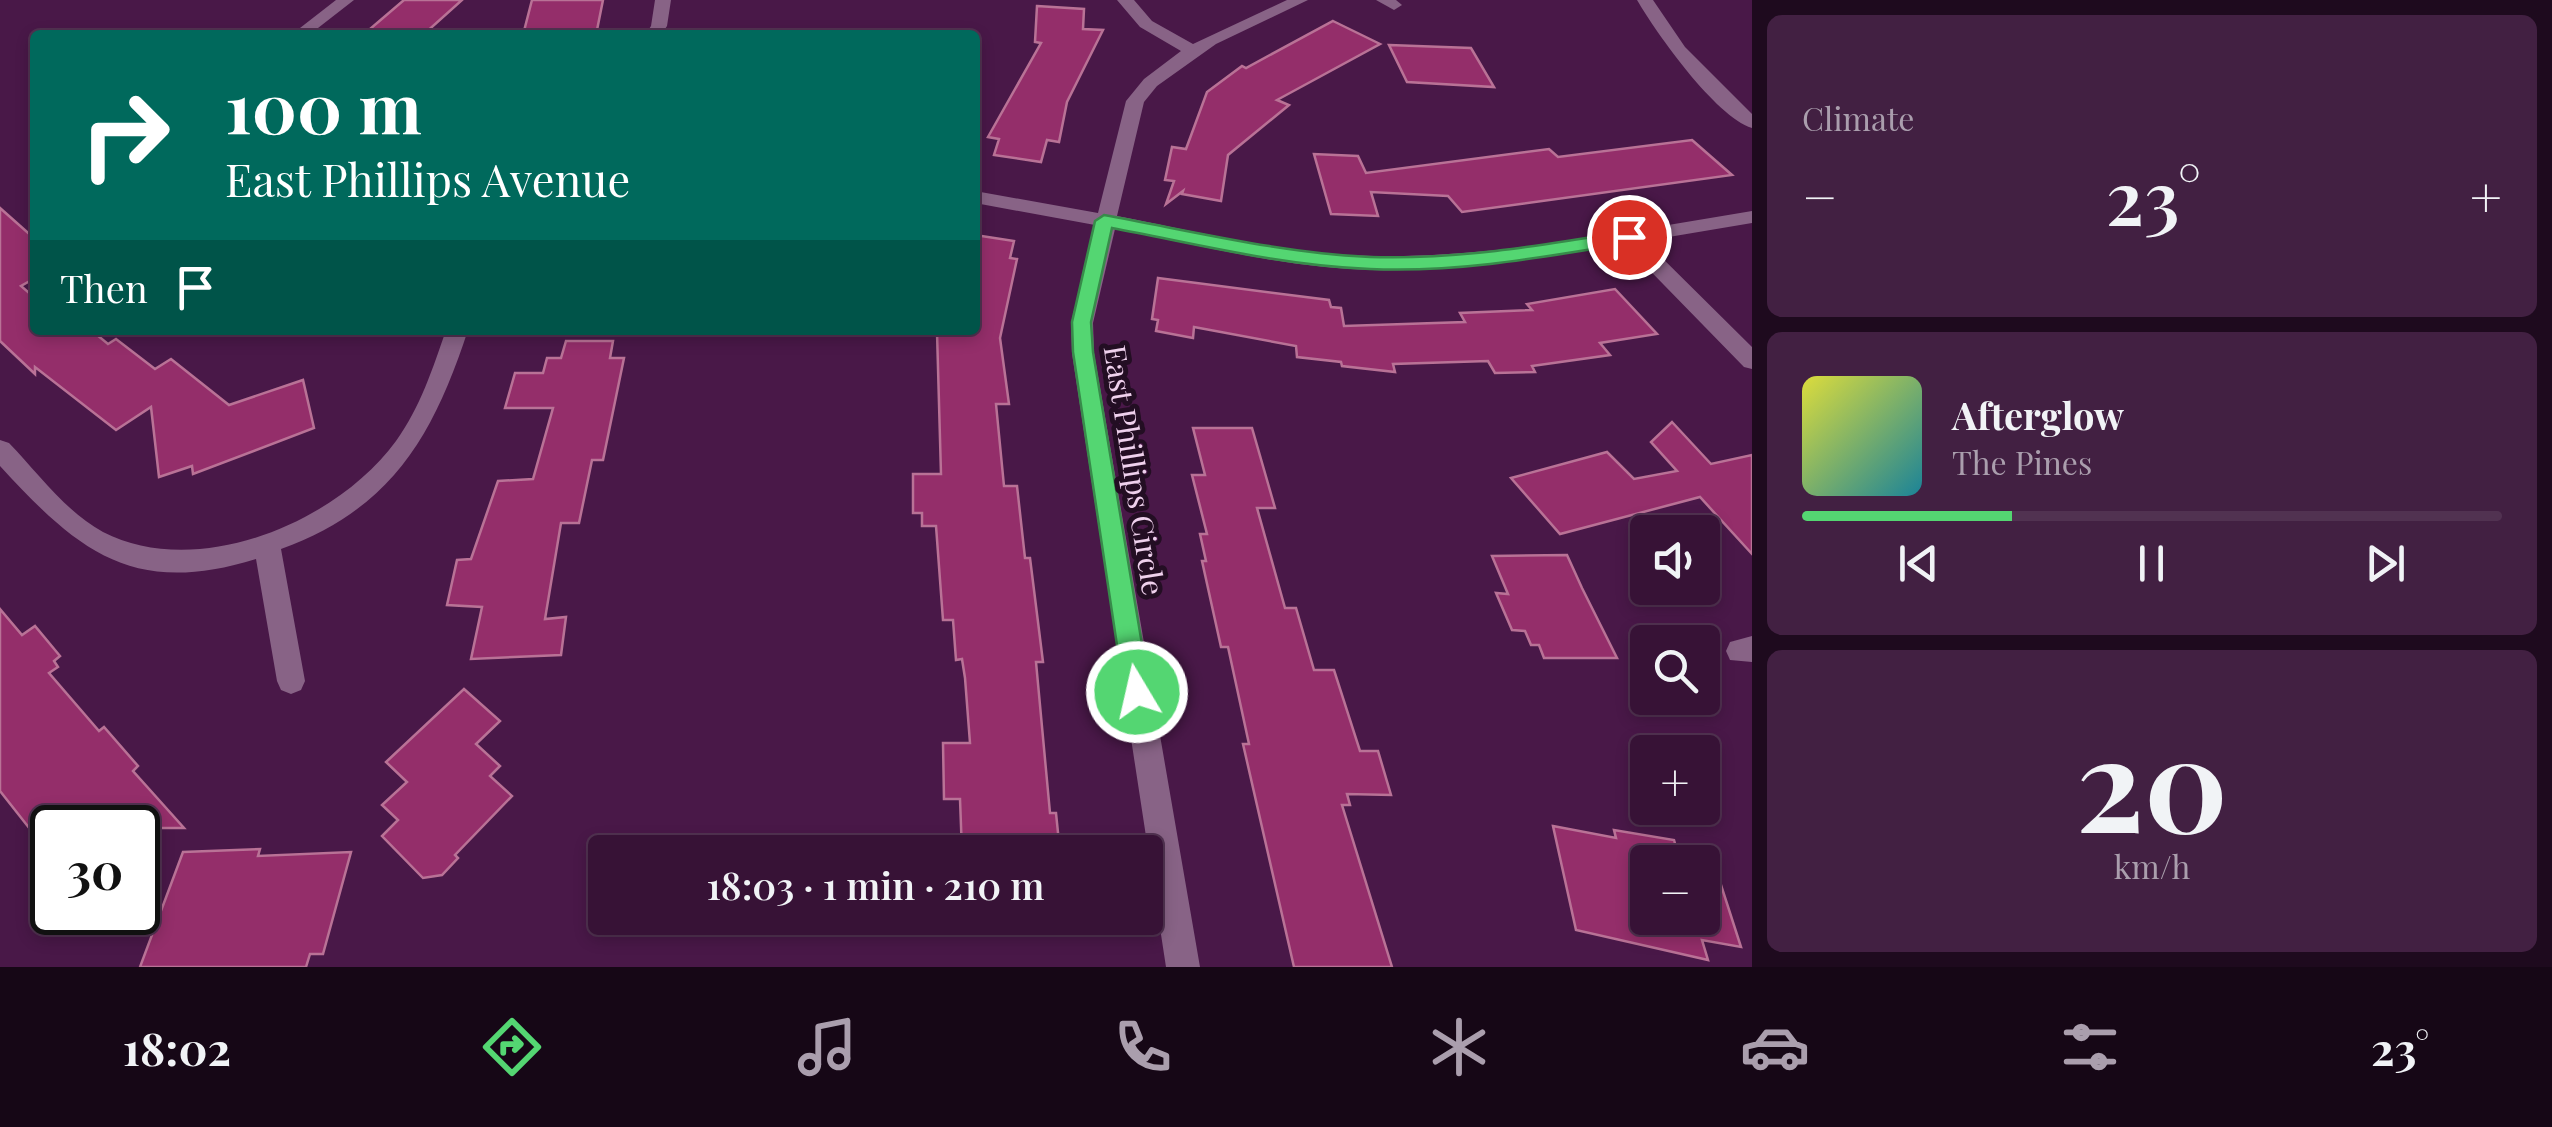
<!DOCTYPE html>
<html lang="en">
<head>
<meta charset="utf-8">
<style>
  body { margin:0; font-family:"Playfair Display",serif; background:#422042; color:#f1f3f6; height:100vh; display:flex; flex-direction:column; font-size:38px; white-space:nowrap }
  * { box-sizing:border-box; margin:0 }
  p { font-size:32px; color:#aa9ead }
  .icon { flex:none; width:55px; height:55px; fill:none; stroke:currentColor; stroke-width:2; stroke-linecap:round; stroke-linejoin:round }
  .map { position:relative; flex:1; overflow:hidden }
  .side { display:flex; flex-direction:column; gap:15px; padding:15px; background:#1e0a1e; width:800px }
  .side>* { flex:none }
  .top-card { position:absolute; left:30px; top:30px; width:950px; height:305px; border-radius:10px; box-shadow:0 5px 15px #0003,0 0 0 2px #513251; background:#00695c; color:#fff; overflow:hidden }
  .buttons { position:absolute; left:1630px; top:515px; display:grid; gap:20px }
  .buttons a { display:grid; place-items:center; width:90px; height:90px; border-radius:10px; background:#371236; box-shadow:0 5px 15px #0003,0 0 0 2px #513251; font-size:50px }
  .speed { position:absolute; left:30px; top:805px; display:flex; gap:20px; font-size:50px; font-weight:700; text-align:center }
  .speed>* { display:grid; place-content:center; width:130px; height:130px; border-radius:50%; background:#371236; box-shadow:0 5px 15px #0003,0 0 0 2px #513251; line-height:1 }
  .speed .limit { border:5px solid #111; border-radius:15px; background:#fff; color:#111 }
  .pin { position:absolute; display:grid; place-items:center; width:85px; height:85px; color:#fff; margin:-42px; border:5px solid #fff; border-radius:50%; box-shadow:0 2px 10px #0007 }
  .me { position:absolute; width:110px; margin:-55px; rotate:351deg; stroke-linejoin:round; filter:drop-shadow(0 0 8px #0008) }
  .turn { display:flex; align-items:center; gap:35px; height:210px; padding:0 30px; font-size:45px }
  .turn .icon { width:130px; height:130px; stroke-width:2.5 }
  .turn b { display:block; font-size:70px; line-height:85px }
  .then { display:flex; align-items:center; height:95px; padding:0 30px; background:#0003; gap:20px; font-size:38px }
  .big { font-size:75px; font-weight:600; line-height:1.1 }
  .side .widget { flex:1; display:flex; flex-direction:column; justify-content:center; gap:15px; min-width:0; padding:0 35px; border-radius:15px; background:#422042 }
  .side .dial { align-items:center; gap:0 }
  .dial b { font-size:130px; line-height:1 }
  .song { display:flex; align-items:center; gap:30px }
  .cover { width:120px; height:120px; border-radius:15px; background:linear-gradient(135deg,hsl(60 70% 55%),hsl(190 70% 35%)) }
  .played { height:10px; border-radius:5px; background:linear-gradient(90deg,#54d672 30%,#513251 30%) }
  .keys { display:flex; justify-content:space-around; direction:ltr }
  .heat { display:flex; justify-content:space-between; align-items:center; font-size:55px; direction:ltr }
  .trip { position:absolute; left:588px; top:835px; width:575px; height:100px; border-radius:10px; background:#371236; box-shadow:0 5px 15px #0003,0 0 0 2px #513251; font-weight:600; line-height:100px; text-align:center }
  .tabs { display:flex; height:160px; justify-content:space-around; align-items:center; background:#160716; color:#aa9ead }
  .tabs .icon { width:70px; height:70px }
  .tabs .current { color:#54d672 }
  .tabs b { font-size:45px; color:#f1f3f6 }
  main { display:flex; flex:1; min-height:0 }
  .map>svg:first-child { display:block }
  .building { fill:#942e6a; stroke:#b97296; stroke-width:2.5; fill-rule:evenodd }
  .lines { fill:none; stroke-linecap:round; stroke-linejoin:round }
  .minor { fill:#886386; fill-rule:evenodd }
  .route { fill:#54d672; stroke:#378b4a; stroke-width:2.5 }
  .labels { text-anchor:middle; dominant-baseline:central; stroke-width:10; stroke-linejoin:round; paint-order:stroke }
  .street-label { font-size:30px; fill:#efd1ed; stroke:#230e23 }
</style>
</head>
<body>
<main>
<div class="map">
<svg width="1752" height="967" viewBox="0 0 1752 967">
  <rect width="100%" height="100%" fill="#491848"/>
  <g class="building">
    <path d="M404,0H462L423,35H363Z"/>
    <path d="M532,0H603L596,35H523Z"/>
    <path d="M1037,6L1084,9L1083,29L1103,30L1067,102L1059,142L1047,140L1041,162L994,155L999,139L988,137L1041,43L1035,42Z"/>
    <path d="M1333,21L1380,44L1277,100L1289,105L1228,155L1221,201L1182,194L1183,191L1166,204L1174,181L1165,180L1172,147L1186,149L1207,92L1242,66L1246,68Z"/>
    <path d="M1389,45L1471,48L1494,87L1407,82Z"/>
    <path d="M1692,140L1732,175L1462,212L1448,196L1371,192L1378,216L1331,214L1314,154L1358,156L1366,173L1549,149L1558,157Z"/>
    <path d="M0,208L35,239V278L21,286L35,298V330H91L108,344L116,339L155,369L171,359L229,405L303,380L314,428L193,474L192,466L159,477L151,407L116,430L35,367V374L0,341Z"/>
    <path d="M975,235L1014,241L1010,258L1017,259L1000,338L1009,404H996L1004,486H1017L1025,558H1030L1043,662H1036L1050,813H1056L1060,852H962L960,799H944L943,743H970L965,678L962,659L956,660L953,620H943L936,526H922V513H913V474H941L937,332H975Z"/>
    <path d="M1158,278L1329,300L1331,307L1341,308L1344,326L1465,322L1460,313L1532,310L1527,304L1615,289L1657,334L1600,343L1610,355L1532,366L1535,372L1495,373L1488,361L1393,364L1395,372L1342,366L1341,362L1297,357L1296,346L1194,327L1193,338L1156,331L1158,320L1152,319Z"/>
    <path d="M566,341H613L610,358H624L603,460H592L579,523H561L545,619L566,617L561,655L471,659L482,607L447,605L457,560L471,559L498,481L533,479L553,408H505L515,373H543L547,358H561Z"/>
    <path d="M1672,422L1711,464L1752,455V554L1700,497L1560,534L1511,478L1607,452L1634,479L1677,471L1651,442Z"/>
    <path d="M1193,428H1252L1275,508H1257L1285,608H1296L1314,670H1334L1360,751H1378L1391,795L1347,794L1350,805H1342L1392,967H1294L1243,744H1249L1228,647H1221L1202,561H1206L1200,534H1207L1192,475H1205Z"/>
    <path d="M1567,555L1582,588L1617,658H1544L1539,645H1531L1525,631L1512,630L1496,593L1508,594L1492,556Z"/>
    <path d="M0,609L22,635L35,626L60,656L54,661L58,667L49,673L99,731L104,727L138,766L133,771L184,828H52V857L0,791Z"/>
    <path d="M464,689L500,721L476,744L500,766L490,776L512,796L455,855L458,858L442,875L423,878L382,836L398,820L382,805L407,782L386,762Z"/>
    <path d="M1553,826L1616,838L1614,830L1674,840L1678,854L1713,860L1741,947L1702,940L1708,960L1576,930ZM1648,862H1702V918H1648Z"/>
    <path d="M260,849L258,856L351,852L323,954H310L306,967H140L183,852Z"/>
  </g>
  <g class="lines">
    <g class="minor">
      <path d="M336,0H354L309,35H291Z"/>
      <path d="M655,0H671L667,26L661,35H645L651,26Z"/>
      <path d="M1117,0H1134L1152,21L1193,44L1287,0H1308L1216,44L1157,86L1144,102L1117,216C1201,232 1288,255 1374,256C1501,258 1627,231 1752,211V223L1645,241L1752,347V369L1744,367L1624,244C1541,258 1458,272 1372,270C1286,268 1199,245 1115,229L1093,323L1094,353L1200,967H1166L1072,353L1071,323L1095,225L975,203V191L1098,213L1126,101L1144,79L1181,51L1140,27Z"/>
      <path d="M1376,0H1396L1402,5L1394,10Z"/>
      <path d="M1637,0H1653L1685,47L1752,114V128C1715,116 1657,34 1637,0Z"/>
      <path d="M446,330H468C433,437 391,509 281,549L305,681L301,690L291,694L281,690L277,681L256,559C133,597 79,552 0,466V440L9,443C38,473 66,512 103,532C198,581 337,522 396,441C420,408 433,368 446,330Z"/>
      <path d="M1752,636V662L1730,660L1726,651L1730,642Z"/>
    </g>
  </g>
  <path class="route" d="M1104,215C1192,231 1281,253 1370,257C1457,260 1544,245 1629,231L1638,237L1629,243C1544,257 1457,273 1370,269C1283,266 1197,244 1112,228L1091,322L1093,352L1150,692L1146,701L1137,704L1128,701L1124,692L1073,352L1072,322L1095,221Z"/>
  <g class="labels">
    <g class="street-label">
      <text transform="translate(1135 470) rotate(81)">East Phillips Circle</text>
    </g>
  </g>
</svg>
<div class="buttons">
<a><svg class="icon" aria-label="sound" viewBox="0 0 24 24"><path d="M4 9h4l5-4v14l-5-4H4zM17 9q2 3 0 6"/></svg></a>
<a><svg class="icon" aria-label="search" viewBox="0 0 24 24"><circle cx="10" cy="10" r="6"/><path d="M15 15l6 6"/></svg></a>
<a>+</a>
<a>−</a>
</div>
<div class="speed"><div class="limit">30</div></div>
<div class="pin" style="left:1629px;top:237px;background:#d93025"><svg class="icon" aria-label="arrive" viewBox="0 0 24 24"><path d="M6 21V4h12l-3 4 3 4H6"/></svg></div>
<svg class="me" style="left:1137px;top:692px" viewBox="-20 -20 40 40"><circle r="17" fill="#54d672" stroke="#fff" stroke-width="3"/><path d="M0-11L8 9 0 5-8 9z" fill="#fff"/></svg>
<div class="trip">18:03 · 1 min · 210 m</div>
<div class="top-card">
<div class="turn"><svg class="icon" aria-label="right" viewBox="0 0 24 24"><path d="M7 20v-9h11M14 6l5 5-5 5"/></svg><div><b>100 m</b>East Phillips Avenue</div></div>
<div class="then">Then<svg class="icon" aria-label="arrive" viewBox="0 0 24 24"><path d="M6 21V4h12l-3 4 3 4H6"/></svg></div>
</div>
</div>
<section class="side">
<div class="widget"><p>Climate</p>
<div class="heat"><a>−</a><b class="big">23°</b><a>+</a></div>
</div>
<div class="widget">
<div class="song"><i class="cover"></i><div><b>Afterglow</b><p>The Pines</p></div></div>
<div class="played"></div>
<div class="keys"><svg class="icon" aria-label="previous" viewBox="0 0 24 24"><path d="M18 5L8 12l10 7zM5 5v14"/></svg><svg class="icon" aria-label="pause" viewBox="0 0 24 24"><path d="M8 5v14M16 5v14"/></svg><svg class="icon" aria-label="next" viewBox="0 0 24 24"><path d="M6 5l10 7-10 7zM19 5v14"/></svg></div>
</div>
<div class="widget dial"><b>20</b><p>km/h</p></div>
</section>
</main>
<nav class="tabs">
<b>18:02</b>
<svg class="icon current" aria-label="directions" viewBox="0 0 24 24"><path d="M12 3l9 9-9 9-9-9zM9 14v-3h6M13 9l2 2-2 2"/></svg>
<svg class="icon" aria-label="music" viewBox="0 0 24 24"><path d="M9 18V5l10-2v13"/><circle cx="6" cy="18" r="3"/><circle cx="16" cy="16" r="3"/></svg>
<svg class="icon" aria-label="phone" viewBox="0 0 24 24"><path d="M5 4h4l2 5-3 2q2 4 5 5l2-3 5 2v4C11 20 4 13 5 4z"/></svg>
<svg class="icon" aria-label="climate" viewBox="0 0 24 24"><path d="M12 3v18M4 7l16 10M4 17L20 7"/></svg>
<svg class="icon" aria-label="car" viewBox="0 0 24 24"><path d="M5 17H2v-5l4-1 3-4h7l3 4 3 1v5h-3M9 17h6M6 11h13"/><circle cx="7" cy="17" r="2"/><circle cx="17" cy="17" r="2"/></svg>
<svg class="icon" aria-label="filters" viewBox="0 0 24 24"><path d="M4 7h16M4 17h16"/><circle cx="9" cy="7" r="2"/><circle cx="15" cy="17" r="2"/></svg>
<b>23°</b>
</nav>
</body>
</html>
